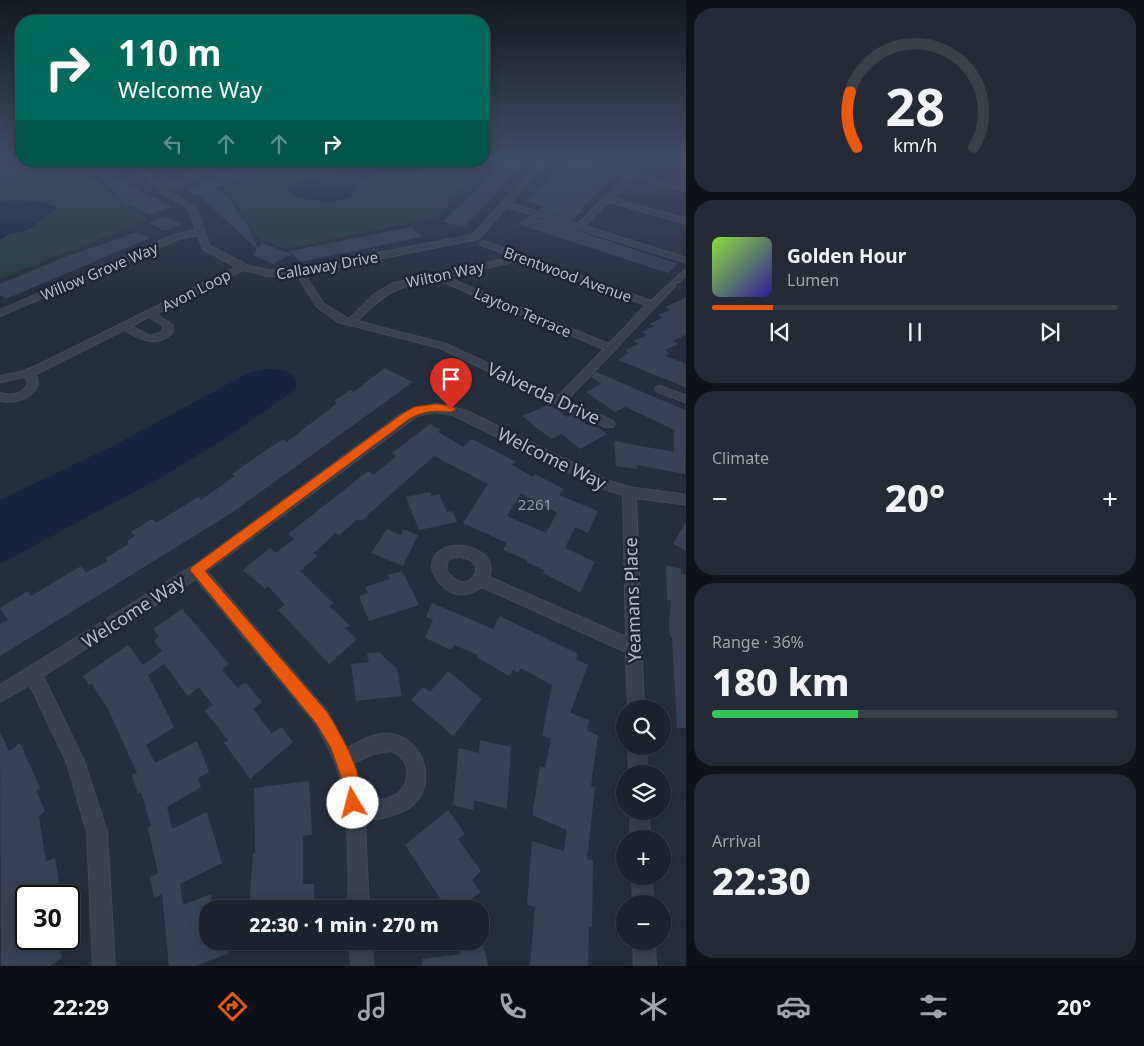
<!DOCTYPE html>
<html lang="en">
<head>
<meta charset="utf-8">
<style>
  body { margin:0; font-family:"Noto Sans",sans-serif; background:#242b36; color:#f1f3f6; height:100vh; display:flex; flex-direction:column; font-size:19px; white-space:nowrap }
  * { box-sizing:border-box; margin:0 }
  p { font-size:16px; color:#a0a4aa }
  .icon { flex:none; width:28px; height:28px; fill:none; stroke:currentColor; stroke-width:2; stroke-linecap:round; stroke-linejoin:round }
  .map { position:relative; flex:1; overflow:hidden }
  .sheet { display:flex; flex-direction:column; gap:8px; padding:8px; background:#0f1319; width:458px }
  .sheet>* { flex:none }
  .top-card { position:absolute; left:15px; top:15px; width:475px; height:152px; border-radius:20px; box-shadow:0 2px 12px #0003,0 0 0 1px #39404a; background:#00695c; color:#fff; overflow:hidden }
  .tools { position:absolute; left:616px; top:700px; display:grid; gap:10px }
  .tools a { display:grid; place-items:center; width:55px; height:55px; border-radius:50%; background:#1b232e; box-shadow:0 2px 12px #0003,0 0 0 1px #39404a; font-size:25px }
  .speed { position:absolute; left:15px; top:885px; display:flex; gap:10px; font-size:25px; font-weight:700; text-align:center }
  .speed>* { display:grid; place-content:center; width:65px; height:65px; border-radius:50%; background:#1b232e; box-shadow:0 2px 12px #0003,0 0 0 1px #39404a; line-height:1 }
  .speed .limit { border:2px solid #111; border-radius:8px; background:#fff; color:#111 }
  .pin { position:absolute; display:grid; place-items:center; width:42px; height:42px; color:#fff; margin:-51px -21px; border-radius:50% 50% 50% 0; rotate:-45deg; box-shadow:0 0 5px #0007 }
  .pin .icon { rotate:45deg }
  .me { position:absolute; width:55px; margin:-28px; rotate:352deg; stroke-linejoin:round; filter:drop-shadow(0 0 4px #0008) }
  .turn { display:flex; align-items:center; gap:18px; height:105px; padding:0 20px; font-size:22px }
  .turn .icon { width:65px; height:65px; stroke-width:2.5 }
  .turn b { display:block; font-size:35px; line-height:42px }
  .lanes { display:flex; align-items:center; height:48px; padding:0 20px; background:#0003; justify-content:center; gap:25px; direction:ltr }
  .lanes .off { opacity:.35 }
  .big { font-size:38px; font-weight:800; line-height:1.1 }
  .sheet .widget { flex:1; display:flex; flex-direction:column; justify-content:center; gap:8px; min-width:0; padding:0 18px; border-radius:20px; background:#242b36 }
  .sheet .dial { align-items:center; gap:0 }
  .dial svg { height:130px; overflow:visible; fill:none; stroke:#39404a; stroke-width:7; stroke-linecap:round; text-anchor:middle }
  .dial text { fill:#f1f3f6; stroke:none }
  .song { display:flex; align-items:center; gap:15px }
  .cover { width:60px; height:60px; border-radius:8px; background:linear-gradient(135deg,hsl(90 70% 55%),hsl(250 70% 35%)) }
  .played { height:5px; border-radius:2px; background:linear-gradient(90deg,#ea580c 15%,#39404a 15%) }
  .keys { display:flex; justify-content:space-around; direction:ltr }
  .heat { display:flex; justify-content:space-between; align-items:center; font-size:28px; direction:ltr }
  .charge { height:8px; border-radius:4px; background:linear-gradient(90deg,#34c759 36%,#39404a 0) }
  .trip { position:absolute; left:199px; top:900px; width:290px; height:50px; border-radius:20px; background:#1b232e; box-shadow:0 2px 12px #0003,0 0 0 1px #39404a; font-weight:800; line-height:50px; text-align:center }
  .tab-bar { display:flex; height:80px; justify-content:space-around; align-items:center; background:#0b0e12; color:#a0a4aa }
  .tab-bar .icon { width:35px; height:35px }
  .tab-bar .current { color:#ea580c }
  .tab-bar b { font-size:22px; color:#f1f3f6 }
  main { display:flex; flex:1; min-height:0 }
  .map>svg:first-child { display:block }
  .green { fill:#263c3f }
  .water { fill:#17263c }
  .building { fill:#364354; fill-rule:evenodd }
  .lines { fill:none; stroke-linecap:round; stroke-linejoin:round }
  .minor-casing { stroke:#414a57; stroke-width:2 }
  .minor { fill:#38414e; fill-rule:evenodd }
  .route { fill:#ea580c; stroke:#983908 }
  .labels { text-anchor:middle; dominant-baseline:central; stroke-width:5; stroke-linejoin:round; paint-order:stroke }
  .far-street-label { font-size:15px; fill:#b4bcc9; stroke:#1d2633 }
  .number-label { font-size:15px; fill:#929caa }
  .street-label { font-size:18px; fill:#b4bcc9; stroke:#1d2633 }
</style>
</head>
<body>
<main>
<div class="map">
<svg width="687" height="966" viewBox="0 0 687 966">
  <rect width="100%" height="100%" fill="#242f3e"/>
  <g class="green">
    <path d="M484,158H489L436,218L285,249L254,236L229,190L283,161H484Z"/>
    <path d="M37,164L87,174L147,220L0,279V166Z"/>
  </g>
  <g class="water">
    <path d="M364,161H434L419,172L389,171L369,177L362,180L350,198C334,203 301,203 288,191V188C310,172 348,179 364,161Z"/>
    <path d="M15,200L45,202L56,207V210L26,231L9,234L0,240V201Z"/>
    <path d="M265,369C279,369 299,370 296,389L229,436L162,477L0,564V500L115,445L248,373Z"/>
  </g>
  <g class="building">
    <path d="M484,158H525L519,164L522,165L518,169L519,170L464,227L443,222L499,167L482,164Z"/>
    <path d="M573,158H592L589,175L599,169L616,174L581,209L584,210L571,220L539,210L544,207L527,201L555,170L559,171Z"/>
    <path d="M616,158H634L621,169L605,165Z"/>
    <path d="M73,161H103L121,166L115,177L172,207L150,215L130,205L127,206L97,173Z"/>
    <path d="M246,161L264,167L217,188L229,199L248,226L258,248L262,243L292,254L273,264L253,255L257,249L200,196L186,191Z"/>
    <path d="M165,216L182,224L165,231L149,223Z"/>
    <path d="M530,216L563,226L678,264L668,273L517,224Z"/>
    <path d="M411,227L422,237L300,262L290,251Z"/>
    <path d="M137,232L150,238L6,299L0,295V284L65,257Z"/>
    <path d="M687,297V334L673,341L678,344L665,350L670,353L665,356L687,364V388L618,360L629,353L625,350L639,344L633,341L647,335L642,332L654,326L649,324L662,318L658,315L670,310L665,307Z"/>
    <path d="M384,368L413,382L230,514L0,656V624L8,620L0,608L28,591L31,596L81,566L86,573L107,561L105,558L129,544L127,541L135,536L131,532L152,519L156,523L198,497L201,500L235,476L232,474L256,457L283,439L287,442L337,403L334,401L350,390L354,392Z"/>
    <path d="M596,372L687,411L685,474L637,465V469L616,466L614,441L674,452V430L626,407L615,412L586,392L601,384L591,377Z"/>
    <path d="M550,404L567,417L573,414L588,426L593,424L607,434L580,449L562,434L551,439L522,416Z"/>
    <path d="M430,424L441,430L438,432L464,447L472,439L516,462L512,465L533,477L535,474L564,489L559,495L598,511L588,533L575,527L565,548L595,562L580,592L543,573L544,570L526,562L527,560L503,550L507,543L463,523L488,484L434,456L361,521L358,519L339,535L336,533L313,553L317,556L300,571L333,603L329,606L351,626L345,628L357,639L329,664L278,610L285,605L268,586L265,589L243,570L270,548L276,553L294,539L288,534L368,471L374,475L396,456L392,453ZM521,493L557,513L546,533L507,516Z"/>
    <path d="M430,492L432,496L439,494L447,512L452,511L457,522L419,530L406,497Z"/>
    <path d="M687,520V551L673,544Z"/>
    <path d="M387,529L401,535L403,529L418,535L403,566L371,553Z"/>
    <path d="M666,565L681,569V573L687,575V728H677L672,637H670L669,624L671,601L667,600Z"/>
    <path d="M402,571L419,605L369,621L359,596L368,593L365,587L390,579L388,575Z"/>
    <path d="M432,603L493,629L500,616L578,654L576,659L588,665L570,713L589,720L587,731L598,735L591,786L595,788L587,859L593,861L592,927L589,926L588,966H530L535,907L527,905L532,841L564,851L567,830L532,815L540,766L545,768L551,739L542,735L552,685L521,668L518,673L513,670L509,676L477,657L478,655L454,645L451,650L425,638L433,620L426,617Z"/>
    <path d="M182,609L229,664L222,670L238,688L245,682L262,702L253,709L272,734L281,727L293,742L250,779L224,743L228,740L205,711L213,705L199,687L188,696L164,664L148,675L174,727L146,745L155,763L197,741L209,772L198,778L201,787L167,807L172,829L207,812L222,863L180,884L183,905L211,894L213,909H208V941H227L229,953L196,966H169L162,894L154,898L150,877L158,873L148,828L151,826L141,792L138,794L132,775L137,773L108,709L91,683L89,685L83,676L128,645L143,665L162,651L154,641L159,637L153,629Z"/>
    <path d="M379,652L397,669L402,696L356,701L351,664L369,662L367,653Z"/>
    <path d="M448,671L482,699L453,736L411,700L423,687L430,692Z"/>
    <path d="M0,732L9,751L20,743L40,788L36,791L45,811L39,816L46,862L55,858L59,882L32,896H26V939H58L62,958L50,966H1Z"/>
    <path d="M480,740L511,747L507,809L474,800L473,810L453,805L459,748L479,753Z"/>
    <path d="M309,781L312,835L303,836V884H314V909H249L253,853H255L254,788Z"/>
    <path d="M448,810L465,834L458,839L481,871L472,880L480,892L461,909H447L405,845Z"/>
    <path d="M483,942L488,966H422V959L461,954L460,946Z"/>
  </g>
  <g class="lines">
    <g class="minor-casing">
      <g id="minor">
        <path d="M534,158H560L545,163L510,203L578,224L627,176L601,168V166L687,188V192L633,177L613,198L687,219V224L609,202L585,226L687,258V263L507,207L478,239L304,274L323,303L349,319L373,295L393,283L514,257L481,245L480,243L484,241L651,301L687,268V275L679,282H675V286L567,400L613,421L615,424L613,427H605L440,348L338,322L317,307L297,275L267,276L243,270L156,314L173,325L172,333C157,348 139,339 124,330L36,374L38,384C31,399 16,404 0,401V393C11,396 22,395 28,384L26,377L0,382V376L21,372L38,365L236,267L203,249L198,235L179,239L0,316V310L174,235L196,230L189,209L163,194L140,171L122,161C140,161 150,175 162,186C183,180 208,161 228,161L179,185L165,190L195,206L210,246L249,266L278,272L472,235L540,161ZM522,260L646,305L609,344L446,277ZM436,279L604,349L558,396L446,344L357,321C388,290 394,288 436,279ZM149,317L163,326L162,332L150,336L131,326Z"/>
        <path d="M660,386L687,396V403L656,391L655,389L656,387Z"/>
        <path d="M435,404L450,406L469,412L609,481L629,487L687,495V505L636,498L644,709H628L626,652L482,587C463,600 447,596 435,576C431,570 431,564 434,558C447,533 501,549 489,577L626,637L623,495L601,488L453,415L435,412L417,416L207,571L327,711L347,748C360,742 377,731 391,734C425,739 439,787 409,808C397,816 379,819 365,821L369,909H349C347,862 351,812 337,768C332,752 323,737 315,723L196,579L43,676L84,761L107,832L115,966H93L87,832L67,763L30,685L0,702V685L196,564L401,414L416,408ZM459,556L471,560L476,566V573C466,589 455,582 446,570L448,560ZM390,751C410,756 413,781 397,794C388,800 374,801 363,803L354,763L372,754Z"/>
        <path d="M628,746H646L647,774H629Z"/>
        <path d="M631,811H649L650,839H630Z"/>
        <path d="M632,876H652L653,904H633Z"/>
        <path d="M350,941H372L373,966H351Z"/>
        <path d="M633,941H655L656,966H634Z"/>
      </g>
    </g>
    <use href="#minor" class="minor"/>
  </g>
  <linearGradient id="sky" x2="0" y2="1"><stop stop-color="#141a22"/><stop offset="0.54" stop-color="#3f4d63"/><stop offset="1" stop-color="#3f4d63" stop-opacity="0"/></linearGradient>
  <rect width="687" height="294" fill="url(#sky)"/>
  <path class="route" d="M436,404L451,406L456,409L451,412C435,410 423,411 409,419L205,571L327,712C340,733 370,783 359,809L353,811L347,809L341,776L331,748L316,723L190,570L192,567L402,414L414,407Z"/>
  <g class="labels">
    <g class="far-street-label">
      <text transform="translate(327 265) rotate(-10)">Callaway Drive</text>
      <text transform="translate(99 271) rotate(-23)">Willow Grove Way</text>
      <text transform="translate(445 274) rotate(-12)">Wilton Way</text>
      <text transform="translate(568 274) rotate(20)">Brentwood Avenue</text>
      <text transform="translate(196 290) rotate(-27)">Avon Loop</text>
      <text transform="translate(523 312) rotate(23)">Layton Terrace</text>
    </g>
    <g class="number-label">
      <text x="535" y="504">2261</text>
    </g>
    <g class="street-label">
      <text transform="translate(544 393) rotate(25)">Valverda Drive</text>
      <text transform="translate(552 458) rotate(26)">Welcome Way</text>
      <text transform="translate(632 600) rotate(-92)">Yeamans Place</text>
      <text transform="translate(133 611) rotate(-33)">Welcome Way</text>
    </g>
  </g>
</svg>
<div class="tools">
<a><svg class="icon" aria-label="search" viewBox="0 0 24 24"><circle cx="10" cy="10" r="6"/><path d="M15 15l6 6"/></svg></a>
<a><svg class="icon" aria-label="layers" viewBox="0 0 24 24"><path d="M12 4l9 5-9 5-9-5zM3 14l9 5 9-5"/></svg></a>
<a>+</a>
<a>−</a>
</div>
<div class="speed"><div class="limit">30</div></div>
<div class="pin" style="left:451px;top:409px;background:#d93025"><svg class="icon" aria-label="arrive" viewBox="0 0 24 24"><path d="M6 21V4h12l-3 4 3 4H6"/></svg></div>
<svg class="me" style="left:353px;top:803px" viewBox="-20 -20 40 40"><circle r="19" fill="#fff"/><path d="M0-13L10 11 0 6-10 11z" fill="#ea580c"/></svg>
<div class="trip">22:30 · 1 min · 270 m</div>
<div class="top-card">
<div class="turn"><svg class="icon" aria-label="right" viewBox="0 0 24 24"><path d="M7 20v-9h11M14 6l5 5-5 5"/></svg><div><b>110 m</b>Welcome Way</div></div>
<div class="lanes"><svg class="icon off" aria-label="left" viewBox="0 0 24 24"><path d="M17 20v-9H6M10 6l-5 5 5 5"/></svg><svg class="icon off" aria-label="ahead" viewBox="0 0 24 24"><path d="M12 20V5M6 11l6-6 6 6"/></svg><svg class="icon off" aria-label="ahead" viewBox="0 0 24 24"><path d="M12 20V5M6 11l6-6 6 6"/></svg><svg class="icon" aria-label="right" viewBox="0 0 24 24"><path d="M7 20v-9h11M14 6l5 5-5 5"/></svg></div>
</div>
</div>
<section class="sheet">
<div class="widget dial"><svg viewBox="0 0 100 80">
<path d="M14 69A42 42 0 1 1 86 69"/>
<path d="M14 69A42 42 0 0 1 10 35" stroke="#ea580c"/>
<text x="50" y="56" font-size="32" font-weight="700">28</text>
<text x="50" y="72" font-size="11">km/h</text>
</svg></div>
<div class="widget">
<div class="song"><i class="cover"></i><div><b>Golden Hour</b><p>Lumen</p></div></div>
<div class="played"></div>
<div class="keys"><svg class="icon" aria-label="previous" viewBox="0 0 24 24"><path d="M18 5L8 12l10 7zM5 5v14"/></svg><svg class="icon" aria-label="pause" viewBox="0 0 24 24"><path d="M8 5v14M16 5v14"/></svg><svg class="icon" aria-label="next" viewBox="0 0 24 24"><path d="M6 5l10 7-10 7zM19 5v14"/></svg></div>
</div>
<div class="widget"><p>Climate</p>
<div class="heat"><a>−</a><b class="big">20°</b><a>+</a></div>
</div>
<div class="widget"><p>Range · 36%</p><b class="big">180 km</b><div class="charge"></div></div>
<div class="widget"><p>Arrival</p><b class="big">22:30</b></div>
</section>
</main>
<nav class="tab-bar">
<b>22:29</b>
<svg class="icon current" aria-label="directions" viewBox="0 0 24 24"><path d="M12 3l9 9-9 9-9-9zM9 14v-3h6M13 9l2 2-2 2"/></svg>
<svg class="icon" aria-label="music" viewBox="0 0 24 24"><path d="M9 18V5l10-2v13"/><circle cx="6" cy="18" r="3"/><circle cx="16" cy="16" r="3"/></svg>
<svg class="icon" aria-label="phone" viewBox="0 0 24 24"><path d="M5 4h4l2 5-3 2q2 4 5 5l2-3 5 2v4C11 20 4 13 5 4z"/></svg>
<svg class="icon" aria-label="climate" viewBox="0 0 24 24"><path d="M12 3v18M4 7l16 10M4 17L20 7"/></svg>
<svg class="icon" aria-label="car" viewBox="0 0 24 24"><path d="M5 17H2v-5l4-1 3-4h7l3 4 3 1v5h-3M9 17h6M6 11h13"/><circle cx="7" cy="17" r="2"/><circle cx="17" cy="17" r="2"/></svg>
<svg class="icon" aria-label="filters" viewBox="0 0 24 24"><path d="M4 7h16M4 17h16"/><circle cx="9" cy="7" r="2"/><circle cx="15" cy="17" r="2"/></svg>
<b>20°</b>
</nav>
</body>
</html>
